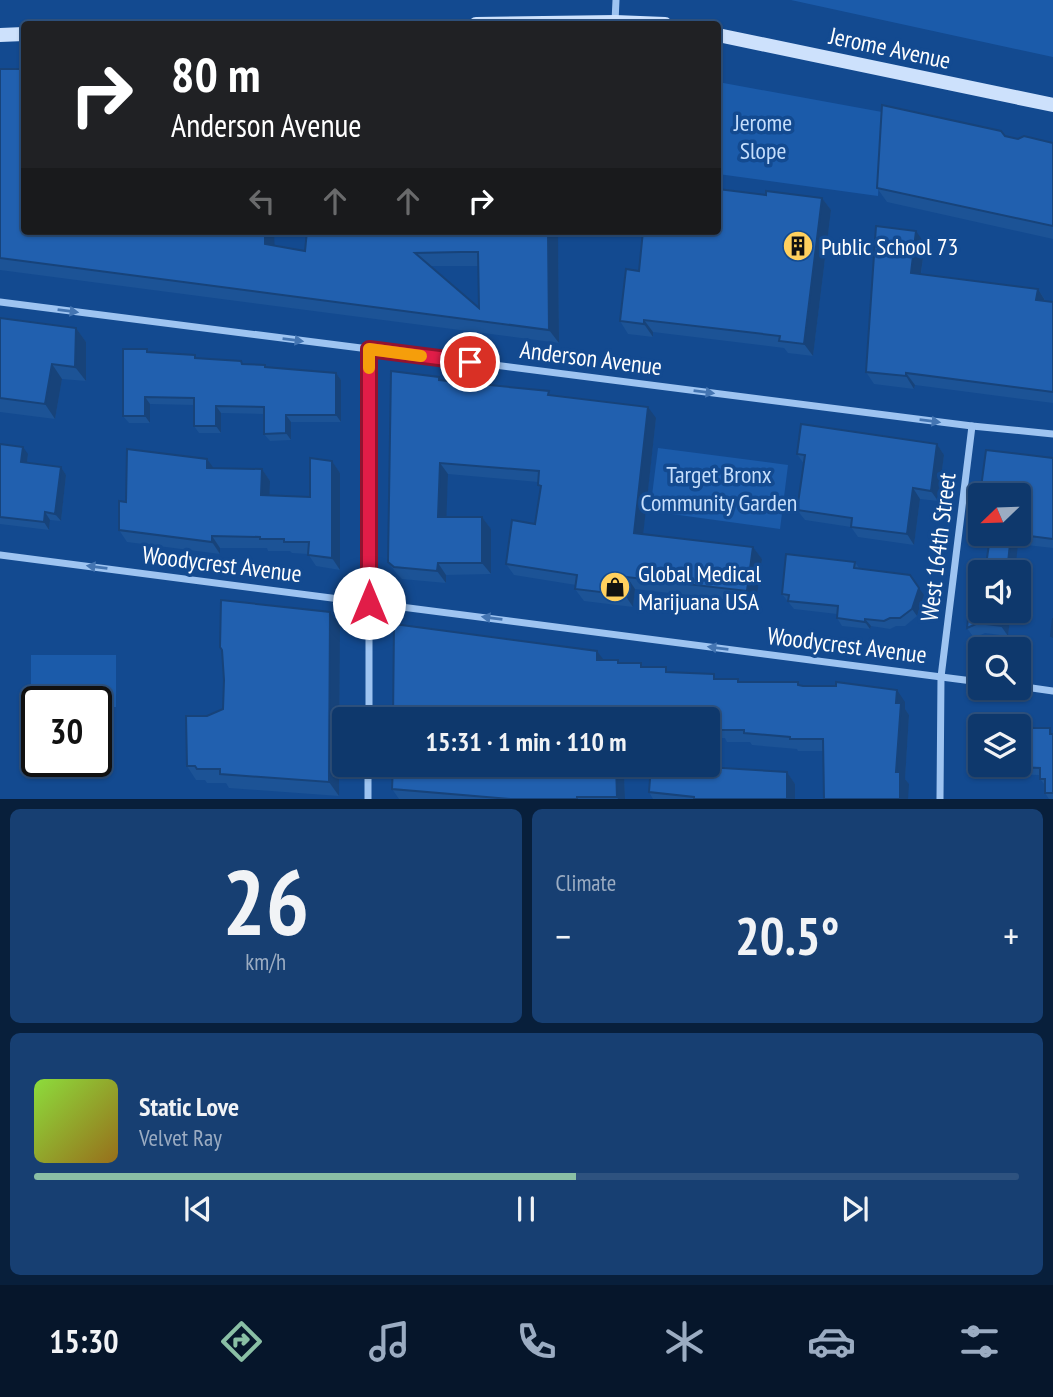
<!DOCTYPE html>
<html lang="en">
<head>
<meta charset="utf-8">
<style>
  body { margin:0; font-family:"PT Sans Narrow",sans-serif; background:#173f72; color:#f1f3f6; height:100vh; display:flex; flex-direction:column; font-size:26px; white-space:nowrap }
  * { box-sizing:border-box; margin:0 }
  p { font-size:23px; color:#9bacc2 }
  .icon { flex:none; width:38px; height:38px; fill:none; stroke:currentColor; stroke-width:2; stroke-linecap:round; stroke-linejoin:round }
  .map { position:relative; height:799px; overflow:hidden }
  .side { display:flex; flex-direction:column; gap:10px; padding:10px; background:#081f3b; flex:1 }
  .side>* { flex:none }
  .banner { position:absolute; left:21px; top:21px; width:700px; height:214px; border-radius:7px; box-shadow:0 2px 5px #0004,0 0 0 2px #2e527f; background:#202124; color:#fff; overflow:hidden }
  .needle { width:46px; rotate:247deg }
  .tools { position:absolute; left:968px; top:483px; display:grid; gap:14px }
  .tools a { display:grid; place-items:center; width:63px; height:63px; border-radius:7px; background:#0e386c; box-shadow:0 2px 5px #0004,0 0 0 2px #2e527f; font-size:35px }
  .speed { position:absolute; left:21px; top:686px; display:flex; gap:14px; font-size:35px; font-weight:700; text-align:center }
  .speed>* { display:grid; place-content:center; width:91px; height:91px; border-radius:50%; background:#0e386c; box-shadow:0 2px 5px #0004,0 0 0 2px #2e527f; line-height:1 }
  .speed .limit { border:4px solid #111; border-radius:10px; background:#fff; color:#111 }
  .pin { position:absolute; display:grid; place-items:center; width:60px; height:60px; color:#fff; margin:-30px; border:4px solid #fff; border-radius:50%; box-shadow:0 2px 7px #0007 }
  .me { position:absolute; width:77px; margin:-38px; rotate:0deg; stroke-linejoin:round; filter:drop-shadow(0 0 5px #0008) }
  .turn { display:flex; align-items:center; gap:24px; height:147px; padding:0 35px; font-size:32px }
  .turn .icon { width:91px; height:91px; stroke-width:2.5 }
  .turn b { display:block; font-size:49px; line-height:60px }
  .lanes { display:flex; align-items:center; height:66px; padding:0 35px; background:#0003; justify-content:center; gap:35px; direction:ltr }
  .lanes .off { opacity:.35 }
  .big { font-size:52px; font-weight:600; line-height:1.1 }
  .side .tile { flex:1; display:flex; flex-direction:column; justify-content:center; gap:10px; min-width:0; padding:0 24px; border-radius:10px; background:#173f72 }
  .side .dial { align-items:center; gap:0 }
  .dial b { font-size:91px; line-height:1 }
  .song { display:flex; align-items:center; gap:21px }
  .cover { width:84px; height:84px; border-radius:10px; background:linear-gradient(135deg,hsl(90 70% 55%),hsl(40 70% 35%)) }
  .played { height:7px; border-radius:4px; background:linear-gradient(90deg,#8abfa5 55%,#2e527f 55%) }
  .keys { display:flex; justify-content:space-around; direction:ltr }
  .heat { display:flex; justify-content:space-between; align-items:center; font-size:38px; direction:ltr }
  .side .tiles { flex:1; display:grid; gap:10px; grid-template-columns:1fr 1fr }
  .tile:last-child { grid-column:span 2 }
  .trip { position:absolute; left:332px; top:707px; width:388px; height:70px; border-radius:7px; background:#0e386c; box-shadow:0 2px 5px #0004,0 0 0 2px #2e527f; font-weight:600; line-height:70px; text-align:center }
  .menu { display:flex; height:112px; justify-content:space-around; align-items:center; background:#06162b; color:#9bacc2 }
  .menu .icon { width:49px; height:49px }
  .menu .on { color:#8abfa5 }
  .menu b { font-size:32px; color:#f1f3f6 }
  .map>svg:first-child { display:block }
  .green { fill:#1b5baa }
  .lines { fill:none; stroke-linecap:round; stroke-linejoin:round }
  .street { stroke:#9ec4f1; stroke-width:7 }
  .secondary { stroke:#cde1fc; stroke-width:14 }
  .wall { fill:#1c5396; fill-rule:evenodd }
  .shaded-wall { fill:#17437a }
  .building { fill:#2160af; stroke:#17437a; stroke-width:2; fill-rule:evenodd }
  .oneway { fill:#4475b2 }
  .route-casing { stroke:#92132f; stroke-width:18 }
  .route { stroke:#e11d48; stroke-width:12 }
  .slow { stroke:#f59e0b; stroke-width:12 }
  .labels { text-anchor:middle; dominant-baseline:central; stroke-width:7; stroke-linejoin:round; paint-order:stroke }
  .street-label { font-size:24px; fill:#fff; stroke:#134a90 }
  .park-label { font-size:24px; fill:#c5defc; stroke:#134a90 }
  .poi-label { font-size:24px; fill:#fff; stroke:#134a90; text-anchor:start }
</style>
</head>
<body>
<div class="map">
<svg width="1053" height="799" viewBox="0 0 1053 799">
  <rect width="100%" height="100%" fill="#134a90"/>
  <g class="green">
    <path d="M791,0H1053V57Z"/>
    <path d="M718,82L882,112L878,196L718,174Z"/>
    <path d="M658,448L788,465L780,529L650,511Z"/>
    <path d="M31,655H116V707H96V702H37V706H31Z"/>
  </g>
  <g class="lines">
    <g class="street">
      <path d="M615,22L616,0"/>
      <path d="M0,302L972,426L1053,434"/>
      <path d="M0,555L980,682"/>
      <path d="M1018,686L1053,691"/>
      <path d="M369,719V349"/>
      <path d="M368,799V765"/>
      <path d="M940,799L941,677L972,426"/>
    </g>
    <g class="secondary">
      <path d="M476,24L615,22L665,24"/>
      <path d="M0,35L24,34"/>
      <path d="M718,35L1053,105"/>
    </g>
  </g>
  <g class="wall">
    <path d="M0,69L24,231H274V245L305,251L558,231L559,343L0,270ZM431,266H478L479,308Z"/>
    <path d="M1005,136L1018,139L1053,143V239L887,202L877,188Z"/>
    <path d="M766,195L822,198L831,210L813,356L788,353L784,348L653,332V337L628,334L620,321L639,271Z"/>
    <path d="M925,244L921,274L1038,289L1046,301L1053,302V403L915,385L914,389L874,384L866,372Z"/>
    <path d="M0,318L76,328L86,342V381L62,379L55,419L0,412Z"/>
    <path d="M147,349L149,352L267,367L336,373L341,380V422H291V440L270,441L264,434V414L221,413V433H199L194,426V405L150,404V423H129L123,416Z"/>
    <path d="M439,377L441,381L552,395L656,418L643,534L753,547L762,559L756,603L635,589L633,607L584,601L575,589L576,585L514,575L506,564L535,524L541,489L538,485V482L448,474L446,517H482L491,529V574L446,575V583L402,579L397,574L388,562Z"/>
    <path d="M0,444L28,454L27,463L61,467L66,475L61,521L50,520L49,530L0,524Z"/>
    <path d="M937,444L944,455L938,501L920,499L914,545L858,537L851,527L805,520L797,510L804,464L797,454Z"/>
    <path d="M1053,458V548L1018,544L989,546L982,545L975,535Z"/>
    <path d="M332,461L340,473V570L316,566L308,554L292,553L290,551H268L267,548H220V554L127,542L119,530L126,502L214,469H262L270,481L269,496L310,497Z"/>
    <path d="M855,562L859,568L924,595L917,616L905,626H896L890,629L871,626L870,629L842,626L837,618V614L794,609L782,594Z"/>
    <path d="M1011,611L1008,636L985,633L974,638L967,628Z"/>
    <path d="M340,626L339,796L229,788L226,783H207L205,780H196L187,766L207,716L223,709Z"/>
    <path d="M597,651L603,660L670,672L740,682L800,686L905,702V709L909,715L905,779L909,784L823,751H798L797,749L752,745L750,742H727L725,738H709V719H393Z"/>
    <path d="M1053,733V799H1049L1045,793V785L1040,779V775L994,774L989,766Z"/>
    <path d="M393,765H683V766L787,772L795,784V799H653L649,792L650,777L624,774L625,799H399L392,789Z"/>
  </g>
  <g class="shaded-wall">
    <path d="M822,198L831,210L813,356L804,344Z"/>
    <path d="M265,231H274L275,257L265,244Z"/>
    <path d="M548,231H558L559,343L549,330Z"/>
    <path d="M916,231L925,244L919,286L911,273Z"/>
    <path d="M1038,289L1046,302L1036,300Z"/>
    <path d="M644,320L653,332V337L644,324Z"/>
    <path d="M76,328L86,342V381L75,367Z"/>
    <path d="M52,364L62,379L55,419L45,404Z"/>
    <path d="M336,373L341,380V422L336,415Z"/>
    <path d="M906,373L915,385L914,389L906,376Z"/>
    <path d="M145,397L150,404V423L145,416Z"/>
    <path d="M216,406L221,413V433L216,426Z"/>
    <path d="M648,407L656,418L642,545L634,533Z"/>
    <path d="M286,415L291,422V440L286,433Z"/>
    <path d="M937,444L944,455L938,501L931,491Z"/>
    <path d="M23,447L28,454L26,470L21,462Z"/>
    <path d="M207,459L215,470L207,468Z"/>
    <path d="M332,461L340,473V570L332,558Z"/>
    <path d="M440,463L448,474L446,529L438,517Z"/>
    <path d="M61,467L66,475L61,521L55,514Z"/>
    <path d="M262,469L270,481L269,507L261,495Z"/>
    <path d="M913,488L920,499L914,545L907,534Z"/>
    <path d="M45,512L50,520L49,530L44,522Z"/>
    <path d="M482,517L491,529V574L482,563Z"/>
    <path d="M1011,534L1018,544L1015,572H1007Z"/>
    <path d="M212,536L220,548V554L212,542Z"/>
    <path d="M753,547L762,559L756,603L747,591Z"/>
    <path d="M438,563L446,575V583L437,571Z"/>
    <path d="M627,577L635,589L633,607L625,595Z"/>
    <path d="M919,588L924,595L917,616L912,609Z"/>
    <path d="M1003,611H1011L1008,636L1001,626Z"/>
    <path d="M330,612L340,626L339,796L329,782Z"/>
    <path d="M865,619L871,626L870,629L865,622Z"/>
    <path d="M597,651L606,663L597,660Z"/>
    <path d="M897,690L905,702V709L909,715L905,779L909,784L908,799H900L896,772Z"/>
    <path d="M571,707L580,719H571Z"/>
    <path d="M616,765H618L624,774L625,799H618L617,797Z"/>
    <path d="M787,772L795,784V799H787Z"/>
  </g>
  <g class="building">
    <path d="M0,69H24V231H265V244L305,251L307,231H548L549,330L0,258ZM461,252H478L479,308L415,253Z"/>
    <path d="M882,105L1001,131L1005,136L1018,139L1024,136L1053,143V226L877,188Z"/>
    <path d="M718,189L766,195V191L822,198L804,344L779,341L780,336L644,320V324L620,321L626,269L639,271L643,231H718Z"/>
    <path d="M876,226L916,231L911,273L1038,289L1036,300L1053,302V392L906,373V376L866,372Z"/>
    <path d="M0,318L76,328L75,367L52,364L45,404L0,398Z"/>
    <path d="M123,349H147V352L195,355V358L241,361L242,364L265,365V367L336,373V415H286V433L264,434V407L216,406V426H194V398L145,397V416H123Z"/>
    <path d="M391,371L439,377V380L549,391L548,395L648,407L634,533L753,547L747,591L627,577L625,595L575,589L577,575L506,564L512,520L535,524L541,486L538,485L539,471L440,463L438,517H482V563H438L437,571L394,567L388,562Z"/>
    <path d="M801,424L937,444L931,491L913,488L907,534L851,527L852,518L797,510L805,455L797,454Z"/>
    <path d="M0,444L23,447L21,462L61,467L55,514L45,512L44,522L0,517Z"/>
    <path d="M127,449L207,459V468L262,469L261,495L310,497V458L332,461V558L308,555L309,542H284V539H260V537L212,536V542L119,530V501L126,502Z"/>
    <path d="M986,450L1053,458V539L1014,534H1018V495H980Z"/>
    <path d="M980,496V534H1011L1007,572H985L990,537L975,535Z"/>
    <path d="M786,554L855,562L854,568L910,575L919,588L912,609L900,618H890L884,621L865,619V622L837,618L838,606L788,601L789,595L782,594Z"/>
    <path d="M973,572L980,573V611H1003L1001,626L978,623L967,628Z"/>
    <path d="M221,600L330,612L329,782L220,774V769H197L195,766H187L186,716H207L223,709L224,680L222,650L220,647Z"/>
    <path d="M1053,618V637L1051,636Z"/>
    <path d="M394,624L597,651V660H618V663H641V667H666V672L714,674V679H738V682H798V685L803,686H836V682L897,690L896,703H901L896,772H900V799H824L823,739H790V737L744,733V730H719V726H709V719H622V707H571V719H393Z"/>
    <path d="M990,720H1011V726H989Z"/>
    <path d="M1018,728H1050V734H1053V793H1045V779H1040V768L989,766V765H1018Z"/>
    <path d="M393,765H616L617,797H577V799H510L392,789Z"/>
    <path d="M643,765H673L787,772V799H694V797L649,792L651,766Z"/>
  </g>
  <defs><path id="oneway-solid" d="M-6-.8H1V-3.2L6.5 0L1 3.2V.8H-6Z" transform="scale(1.75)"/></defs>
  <g class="oneway">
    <use href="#oneway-solid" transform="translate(68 311) rotate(7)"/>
    <use href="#oneway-solid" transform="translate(293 340) rotate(7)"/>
    <use href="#oneway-solid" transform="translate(704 392) rotate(7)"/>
    <use href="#oneway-solid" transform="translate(930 421) rotate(7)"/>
    <use href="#oneway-solid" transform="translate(97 567) rotate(-173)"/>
    <use href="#oneway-solid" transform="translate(492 618) rotate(-173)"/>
    <use href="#oneway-solid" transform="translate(718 648) rotate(-173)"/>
  </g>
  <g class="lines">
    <g class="route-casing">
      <path id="route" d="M369,603V349L470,362"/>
    </g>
    <use href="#route" class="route"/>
    <path class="slow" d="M369,368V349L421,356"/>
  </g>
  <defs>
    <g id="building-disc" transform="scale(1.575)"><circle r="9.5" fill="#ffd05e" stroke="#134a90"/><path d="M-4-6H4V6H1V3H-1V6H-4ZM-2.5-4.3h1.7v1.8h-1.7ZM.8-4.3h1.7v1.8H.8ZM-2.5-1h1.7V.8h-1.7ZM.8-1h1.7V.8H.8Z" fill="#111"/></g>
    <g id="shop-disc" transform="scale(1.575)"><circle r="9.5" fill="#ffd05e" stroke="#134a90"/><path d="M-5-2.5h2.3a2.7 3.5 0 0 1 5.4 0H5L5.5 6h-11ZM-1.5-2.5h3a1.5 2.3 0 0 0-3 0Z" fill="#111"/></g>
  </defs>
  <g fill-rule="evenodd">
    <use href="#building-disc" x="798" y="246"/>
    <use href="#shop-disc" x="615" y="587"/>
  </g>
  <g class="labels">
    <g class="street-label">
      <text transform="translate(890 48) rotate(12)">Jerome Avenue</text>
      <text transform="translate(591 358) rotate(7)">Anderson Avenue</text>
      <text transform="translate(938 547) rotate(-83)">West 164th Street</text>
      <text transform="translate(222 564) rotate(7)">Woodycrest Avenue</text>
      <text transform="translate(847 645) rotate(7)">Woodycrest Avenue</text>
    </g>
    <g class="park-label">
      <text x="763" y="122">Jerome<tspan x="763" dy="28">Slope</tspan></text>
      <text x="719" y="474">Target Bronx<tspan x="719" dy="28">Community Garden</tspan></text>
    </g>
    <g class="poi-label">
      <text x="821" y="246">Public School 73</text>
      <text x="638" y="573">Global Medical<tspan x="638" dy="28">Marijuana USA</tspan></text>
    </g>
  </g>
</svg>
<div class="tools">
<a><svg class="needle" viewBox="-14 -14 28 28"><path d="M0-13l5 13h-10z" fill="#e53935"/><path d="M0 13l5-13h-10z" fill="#9bacc2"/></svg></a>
<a><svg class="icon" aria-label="sound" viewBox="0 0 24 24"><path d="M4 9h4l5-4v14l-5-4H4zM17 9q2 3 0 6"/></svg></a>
<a><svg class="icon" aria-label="search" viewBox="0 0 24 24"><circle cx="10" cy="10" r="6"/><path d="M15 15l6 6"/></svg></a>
<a><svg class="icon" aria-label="layers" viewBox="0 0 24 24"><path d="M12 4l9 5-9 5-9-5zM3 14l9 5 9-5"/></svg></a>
</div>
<div class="speed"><div class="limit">30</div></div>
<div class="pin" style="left:470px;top:362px;background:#d93025"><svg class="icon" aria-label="arrive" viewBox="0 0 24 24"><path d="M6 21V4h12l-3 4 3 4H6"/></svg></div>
<svg class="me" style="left:369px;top:603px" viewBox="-20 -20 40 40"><circle r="19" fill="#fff"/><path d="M0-13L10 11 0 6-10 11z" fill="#e11d48"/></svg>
<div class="trip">15:31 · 1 min · 110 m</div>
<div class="banner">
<div class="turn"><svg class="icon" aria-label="right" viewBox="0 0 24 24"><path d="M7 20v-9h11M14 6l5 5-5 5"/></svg><div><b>80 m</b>Anderson Avenue</div></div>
<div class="lanes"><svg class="icon off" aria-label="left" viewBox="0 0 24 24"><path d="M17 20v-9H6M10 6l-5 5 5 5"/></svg><svg class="icon off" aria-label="ahead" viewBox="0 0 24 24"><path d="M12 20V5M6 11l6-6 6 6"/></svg><svg class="icon off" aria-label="ahead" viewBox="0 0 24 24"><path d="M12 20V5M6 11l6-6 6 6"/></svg><svg class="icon" aria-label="right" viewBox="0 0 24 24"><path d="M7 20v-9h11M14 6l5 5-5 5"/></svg></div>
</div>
</div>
<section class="side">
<div class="tiles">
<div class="tile dial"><b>26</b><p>km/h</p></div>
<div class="tile"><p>Climate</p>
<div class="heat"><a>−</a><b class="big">20.5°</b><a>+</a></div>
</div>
<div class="tile">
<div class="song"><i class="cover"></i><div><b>Static Love</b><p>Velvet Ray</p></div></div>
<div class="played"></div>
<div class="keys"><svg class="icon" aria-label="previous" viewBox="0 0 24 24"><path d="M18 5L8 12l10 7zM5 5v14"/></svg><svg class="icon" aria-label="pause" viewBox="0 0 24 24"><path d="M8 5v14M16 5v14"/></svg><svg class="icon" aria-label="next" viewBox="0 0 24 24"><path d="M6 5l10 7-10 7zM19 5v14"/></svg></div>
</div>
</div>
</section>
<nav class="menu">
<b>15:30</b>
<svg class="icon on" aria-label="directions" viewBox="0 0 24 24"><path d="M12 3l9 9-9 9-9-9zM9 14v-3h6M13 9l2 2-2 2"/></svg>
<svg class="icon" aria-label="music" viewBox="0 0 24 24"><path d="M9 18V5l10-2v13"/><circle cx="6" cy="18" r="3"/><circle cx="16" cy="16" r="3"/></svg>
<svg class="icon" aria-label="phone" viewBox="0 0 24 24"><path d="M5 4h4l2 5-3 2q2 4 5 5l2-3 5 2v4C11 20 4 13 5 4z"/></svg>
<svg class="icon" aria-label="climate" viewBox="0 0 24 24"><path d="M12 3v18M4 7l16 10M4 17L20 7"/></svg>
<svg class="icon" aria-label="car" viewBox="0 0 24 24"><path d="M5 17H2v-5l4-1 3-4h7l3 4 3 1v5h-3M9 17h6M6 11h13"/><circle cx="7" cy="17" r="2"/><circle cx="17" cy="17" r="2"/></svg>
<svg class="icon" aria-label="filters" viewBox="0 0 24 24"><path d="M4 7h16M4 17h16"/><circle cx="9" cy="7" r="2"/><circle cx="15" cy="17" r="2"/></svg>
</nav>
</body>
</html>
